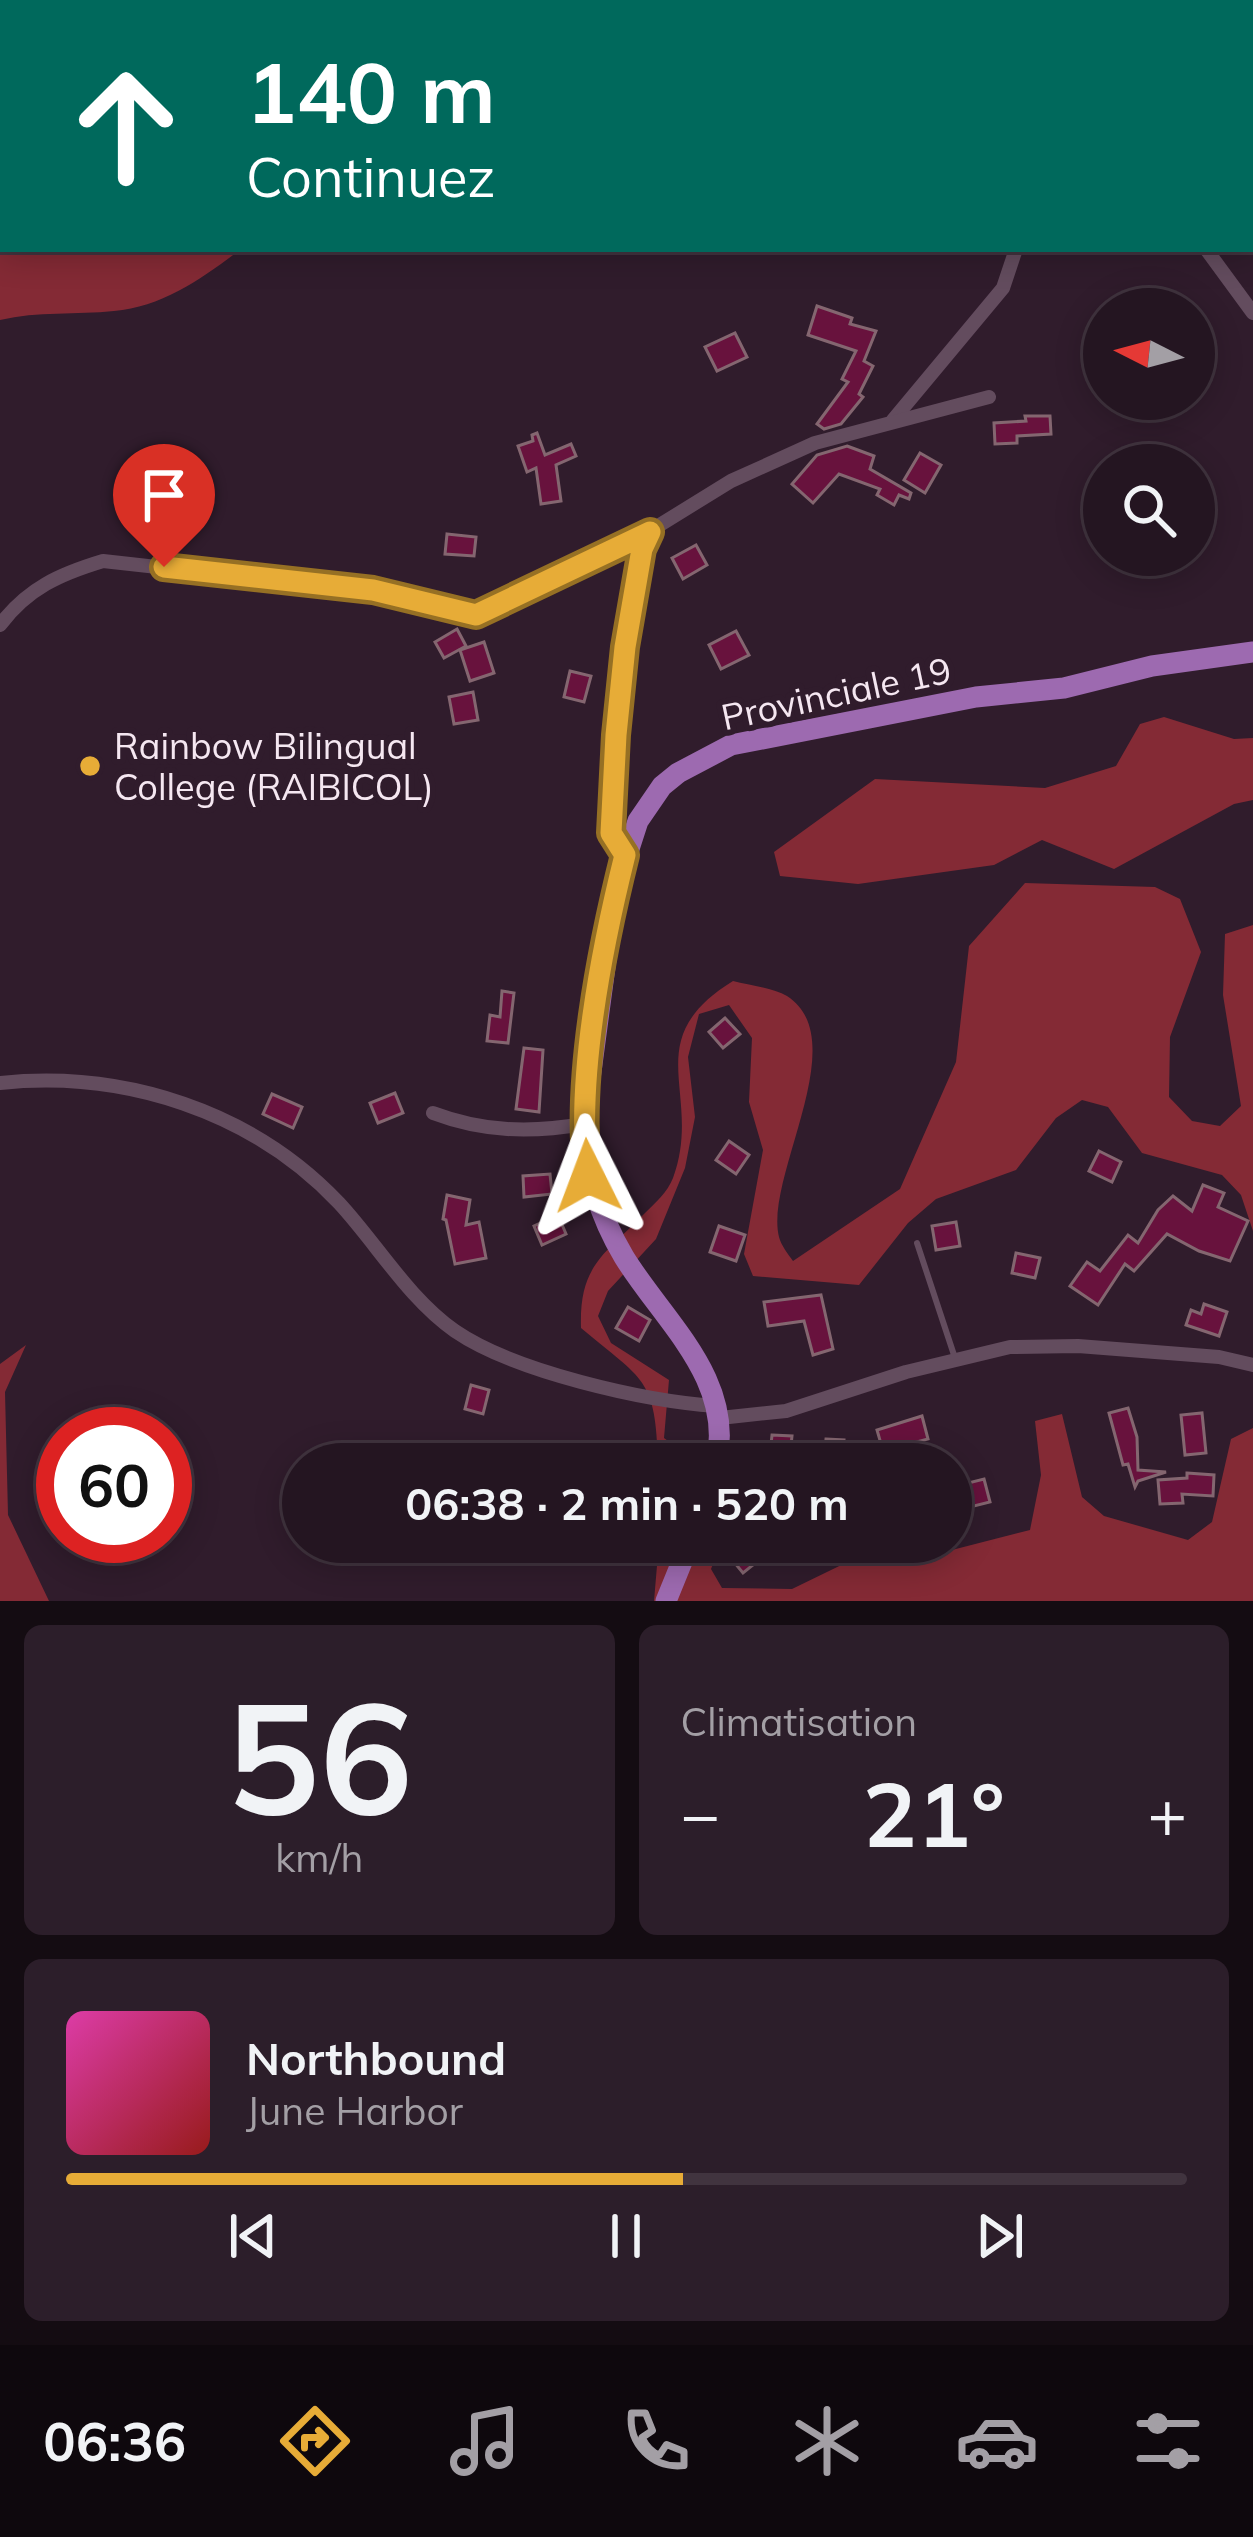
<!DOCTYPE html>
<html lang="fr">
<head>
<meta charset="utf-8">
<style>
  body { margin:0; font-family:Mulish,sans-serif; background:#2c1e2a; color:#f1f3f6; height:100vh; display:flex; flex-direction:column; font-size:45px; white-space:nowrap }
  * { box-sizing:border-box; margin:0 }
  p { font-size:39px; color:#a39fa5 }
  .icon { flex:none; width:66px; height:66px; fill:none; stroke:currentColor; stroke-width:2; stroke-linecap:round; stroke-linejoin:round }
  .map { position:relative; height:1601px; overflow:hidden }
  .panel { display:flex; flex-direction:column; gap:24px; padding:24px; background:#140c12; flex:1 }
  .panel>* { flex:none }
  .guide { position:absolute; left:0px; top:0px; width:1254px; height:252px; box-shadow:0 6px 30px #0003,0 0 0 3px #41343f; background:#00695c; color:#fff; overflow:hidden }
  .needle { width:78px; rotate:276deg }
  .controls { position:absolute; left:1083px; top:288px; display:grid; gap:24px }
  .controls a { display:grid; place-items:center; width:132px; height:132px; border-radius:50%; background:#241521; box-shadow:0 6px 30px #0003,0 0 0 3px #41343f; font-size:60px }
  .speed { position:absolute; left:36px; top:1407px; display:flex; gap:24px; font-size:60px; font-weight:700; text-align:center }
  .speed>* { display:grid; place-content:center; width:156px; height:156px; border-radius:50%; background:#241521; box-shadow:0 6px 30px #0003,0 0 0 3px #41343f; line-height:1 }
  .speed .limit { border:18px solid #d22; background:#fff; color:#111 }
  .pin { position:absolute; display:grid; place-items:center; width:102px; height:102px; color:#fff; margin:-123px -51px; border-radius:50% 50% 50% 0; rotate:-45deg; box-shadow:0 0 12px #0007 }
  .pin .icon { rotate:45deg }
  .me { position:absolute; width:132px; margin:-66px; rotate:357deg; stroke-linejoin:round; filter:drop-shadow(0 0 9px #0008) }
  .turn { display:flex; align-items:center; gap:42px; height:252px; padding:0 48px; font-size:54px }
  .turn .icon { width:156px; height:156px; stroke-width:2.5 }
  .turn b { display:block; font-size:84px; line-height:102px }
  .big { font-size:90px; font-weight:700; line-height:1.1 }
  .panel .tile { flex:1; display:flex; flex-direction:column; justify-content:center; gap:18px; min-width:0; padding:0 42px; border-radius:18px; background:#2c1e2a }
  .panel .dial { align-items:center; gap:0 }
  .dial b { font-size:156px; line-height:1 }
  .song { display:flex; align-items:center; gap:36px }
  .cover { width:144px; height:144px; border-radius:18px; background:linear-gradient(135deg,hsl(320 70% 55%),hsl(0 70% 35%)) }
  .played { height:12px; border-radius:6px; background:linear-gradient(90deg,#e7ac37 55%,#41343f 55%) }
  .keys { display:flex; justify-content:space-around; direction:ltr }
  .heat { display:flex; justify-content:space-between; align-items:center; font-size:66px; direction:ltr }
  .panel .tiles { flex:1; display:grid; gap:24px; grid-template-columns:1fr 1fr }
  .tile:last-child { grid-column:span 2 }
  .trip { position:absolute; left:282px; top:1443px; width:690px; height:120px; border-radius:60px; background:#241521; box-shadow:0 6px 30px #0003,0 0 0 3px #41343f; font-weight:700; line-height:120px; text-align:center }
  .dock { display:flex; height:192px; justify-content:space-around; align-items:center; background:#0e080d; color:#a39fa5 }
  .dock .icon { width:84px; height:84px }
  .dock .active { color:#e7ac37 }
  .dock b { font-size:54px; color:#f1f3f6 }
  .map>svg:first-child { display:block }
  .forest { fill:#842a35 }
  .building { fill:#68123d; stroke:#846670; stroke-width:3 }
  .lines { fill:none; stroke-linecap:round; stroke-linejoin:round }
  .service { stroke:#634c5e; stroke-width:6 }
  .minor { stroke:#634c5e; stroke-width:14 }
  .primary { stroke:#9d6ab0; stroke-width:21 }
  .route-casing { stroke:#967024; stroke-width:30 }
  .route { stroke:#e7ac37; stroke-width:21 }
  .poi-dot { fill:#e7ac37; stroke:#301c2c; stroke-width:4.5 }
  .labels { text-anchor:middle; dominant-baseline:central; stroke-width:12; stroke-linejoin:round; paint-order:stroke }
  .street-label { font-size:36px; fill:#f5e7f1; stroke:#301c2c }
  .poi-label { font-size:36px; fill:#f5e7f1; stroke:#301c2c; text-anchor:start }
</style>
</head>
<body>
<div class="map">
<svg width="1253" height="1601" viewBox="0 0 1253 1601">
  <rect width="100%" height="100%" fill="#301c2c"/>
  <g class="forest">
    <path d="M0,0H217L3,3V249H241C204,277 163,307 114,311C76,315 38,311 0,320Z"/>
    <path d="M1164,717L1234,739L1253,738V800L1234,804L1114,869L1042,840L994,865L858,884L780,876L774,852L875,779L1045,788L1116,766L1140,724Z"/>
    <path d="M1025,883L1155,887L1180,899L1201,952L1170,1037L1169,1097L1192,1121L1220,1126L1241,1106L1223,995L1225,934L1253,925V1231L1241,1195L1222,1175L1142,1153L1108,1107L1082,1100L1056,1118L1016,1170L936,1199L908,1223L859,1285L753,1276L744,1254L763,1150L749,1102L752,1038L729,1005L699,1014L688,1057L695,1117L685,1168L656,1239L608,1291L598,1316L611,1343L669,1380L664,1438L699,1464H658C656,1377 644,1381 581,1328C579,1265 604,1255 645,1213C656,1202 667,1193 673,1178C704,1093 636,1041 733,981C749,985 773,988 787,996C855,1040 764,1177 779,1237C781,1245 788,1254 793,1261L900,1189L956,1062L969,946Z"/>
    <path d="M26,1345L5,1392L8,1515L49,1601H0V1364Z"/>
    <path d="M1062,1414L1082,1497L1104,1516L1188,1540L1212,1522L1231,1439L1253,1428V1601H654L659,1542H722L711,1569L722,1588L792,1589L866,1553L948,1551L1030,1530L1041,1475L1035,1421Z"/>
  </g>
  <g class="building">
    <path d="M817,306L852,318L850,324L876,331L864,361L873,366L859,394L863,397L841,424L824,429L817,424L848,382L842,379L856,351L808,335Z"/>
    <path d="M735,333L747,357L717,371L705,347Z"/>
    <path d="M1025,416H1050L1051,434L1017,436V443L995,444L994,423L1026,421Z"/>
    <path d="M537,433L545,455L571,444L576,456L556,465L561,501L541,504L536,468L527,472L518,446L533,441L532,435Z"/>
    <path d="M847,446L874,456L870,469L911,493L909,499L899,495L894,505L877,495L880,489L839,474L813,503L792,484L817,455Z"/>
    <path d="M920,453L941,465L925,493L904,480Z"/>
    <path d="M447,534L476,537L474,556L445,554Z"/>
    <path d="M696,545L707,565L683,579L672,558Z"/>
    <path d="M457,629L466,646L444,658L435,642Z"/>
    <path d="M736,631L749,655L721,669L709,645Z"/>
    <path d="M484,642L494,673L470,681L460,650Z"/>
    <path d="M570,671L591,676L584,702L564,697Z"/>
    <path d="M473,692L478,720L454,724L449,697Z"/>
    <path d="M502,991L514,993L508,1043L487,1041L490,1015L500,1017Z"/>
    <path d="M725,1018L740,1034L723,1048L709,1032Z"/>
    <path d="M524,1048L543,1050L539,1112L516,1109Z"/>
    <path d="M395,1093L403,1113L378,1123L370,1103Z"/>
    <path d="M272,1094L302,1107L293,1128L263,1114Z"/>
    <path d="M729,1141L749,1155L736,1174L716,1160Z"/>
    <path d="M1099,1151L1121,1162L1112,1182L1089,1171Z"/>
    <path d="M550,1174L552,1194L524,1197L523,1176Z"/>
    <path d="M1203,1185L1224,1193L1218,1207L1248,1221L1230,1261L1199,1251L1167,1234L1134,1271L1125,1264L1098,1305L1070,1286L1087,1262L1100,1271L1128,1235L1138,1243L1158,1210L1173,1196L1192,1211Z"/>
    <path d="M447,1195L470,1200L466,1225L479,1222L486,1258L455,1264L446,1220L443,1219Z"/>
    <path d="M558,1215L566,1234L542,1245L534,1226Z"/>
    <path d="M956,1222L960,1246L936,1250L932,1226Z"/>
    <path d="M719,1226L745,1235L736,1261L710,1252Z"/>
    <path d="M1016,1253L1040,1258L1035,1278L1012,1273Z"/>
    <path d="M821,1295L833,1349L813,1355L804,1321L768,1326L764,1302Z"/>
    <path d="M1204,1304L1227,1312L1219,1336L1186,1325L1191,1310L1201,1314Z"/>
    <path d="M628,1307L650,1320L639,1341L616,1328Z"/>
    <path d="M471,1385L489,1390L483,1414L465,1409Z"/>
    <path d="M1128,1408L1137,1437L1138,1470L1166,1472L1138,1481L1135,1487L1128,1464L1123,1465L1109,1413Z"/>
    <path d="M1202,1413L1206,1453L1185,1455L1181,1415Z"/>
    <path d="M922,1416L928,1439L883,1451L877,1430Z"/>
    <path d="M772,1435L792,1436L789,1464H769Z"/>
    <path d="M826,1439L844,1440L843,1464H824Z"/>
    <path d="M1187,1473L1214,1475L1213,1496L1182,1494L1183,1503L1160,1504L1158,1480L1187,1478Z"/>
    <path d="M984,1479L990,1502L966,1508L960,1485Z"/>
    <path d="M746,1542H751L763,1557L743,1573L729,1556Z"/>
  </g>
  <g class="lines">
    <path class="service" d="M917,1243L955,1358"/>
    <g class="minor">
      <path d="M1206,249L1253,313"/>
      <path d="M893,420L1003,288L1016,249"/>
      <path d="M0,625C28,588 60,574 103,561L373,591L476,615L650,531"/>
      <path d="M625,855L611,833L616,735L625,647L642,549L650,531L731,481L815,443L989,397"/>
      <path d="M0,1083C124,1070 252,1111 339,1203C377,1244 408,1298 455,1331C515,1372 644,1401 716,1406"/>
      <path d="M433,1113C483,1132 531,1133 584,1124"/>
      <path d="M720,1418L786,1411L906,1372L1010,1347L1078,1346L1219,1357L1253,1365"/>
    </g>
    <g class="primary">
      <path d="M716,1464C736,1380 664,1322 624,1257C599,1215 586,1173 584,1124L615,892L638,821L662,786L678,773L731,745L976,697L1064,688L1152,666L1253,652"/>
      <path d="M666,1601L690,1542"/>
    </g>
  </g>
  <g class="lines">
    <g class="route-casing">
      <path id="route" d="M164,567L373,590L476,615L650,532L642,549L625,647L616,735L611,833L625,855C602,947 575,1083 588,1176"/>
    </g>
    <use href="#route" class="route"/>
  </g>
  <circle class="poi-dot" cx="90" cy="766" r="12"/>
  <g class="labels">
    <g class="street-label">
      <text transform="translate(836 693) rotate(-12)">Provinciale 19</text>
    </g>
    <g class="poi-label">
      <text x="114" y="745">Rainbow Bilingual<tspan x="114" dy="41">College (RAIBICOL)</tspan></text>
    </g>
  </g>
</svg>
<div class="controls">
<a><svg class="needle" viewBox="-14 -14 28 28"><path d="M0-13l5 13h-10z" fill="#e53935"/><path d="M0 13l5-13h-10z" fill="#a39fa5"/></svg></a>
<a><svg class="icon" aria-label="search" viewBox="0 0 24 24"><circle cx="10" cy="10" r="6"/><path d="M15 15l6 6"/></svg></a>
</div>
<div class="speed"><div class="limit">60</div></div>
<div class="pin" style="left:164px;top:567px;background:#d93025"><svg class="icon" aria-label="arrive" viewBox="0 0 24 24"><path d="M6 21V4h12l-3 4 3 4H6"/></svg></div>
<svg class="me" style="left:588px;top:1176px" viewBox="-20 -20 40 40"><path d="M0-17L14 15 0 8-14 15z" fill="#e7ac37" stroke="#fff" stroke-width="4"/></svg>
<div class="trip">06:38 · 2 min · 520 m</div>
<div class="guide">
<div class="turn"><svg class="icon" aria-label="ahead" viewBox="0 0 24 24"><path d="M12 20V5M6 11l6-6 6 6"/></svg><div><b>140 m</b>Continuez</div></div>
</div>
</div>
<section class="panel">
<div class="tiles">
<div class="tile dial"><b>56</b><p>km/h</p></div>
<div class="tile"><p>Climatisation</p>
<div class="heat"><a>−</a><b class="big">21°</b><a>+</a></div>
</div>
<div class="tile">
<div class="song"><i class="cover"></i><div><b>Northbound</b><p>June Harbor</p></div></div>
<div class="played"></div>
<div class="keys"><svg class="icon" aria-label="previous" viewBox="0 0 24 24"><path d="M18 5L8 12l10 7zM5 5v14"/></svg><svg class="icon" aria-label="pause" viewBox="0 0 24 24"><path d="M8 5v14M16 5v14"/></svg><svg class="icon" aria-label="next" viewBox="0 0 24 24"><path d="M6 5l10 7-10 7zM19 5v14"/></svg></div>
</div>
</div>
</section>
<nav class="dock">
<b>06:36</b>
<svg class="icon active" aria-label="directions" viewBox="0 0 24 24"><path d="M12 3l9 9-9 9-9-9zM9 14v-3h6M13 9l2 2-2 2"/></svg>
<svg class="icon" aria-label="music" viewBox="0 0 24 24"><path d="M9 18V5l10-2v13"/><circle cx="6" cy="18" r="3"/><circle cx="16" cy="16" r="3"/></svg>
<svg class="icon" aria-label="phone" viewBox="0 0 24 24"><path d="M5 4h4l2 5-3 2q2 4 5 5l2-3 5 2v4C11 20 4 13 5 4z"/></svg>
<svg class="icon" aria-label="climate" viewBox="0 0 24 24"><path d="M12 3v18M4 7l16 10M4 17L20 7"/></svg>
<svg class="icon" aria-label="car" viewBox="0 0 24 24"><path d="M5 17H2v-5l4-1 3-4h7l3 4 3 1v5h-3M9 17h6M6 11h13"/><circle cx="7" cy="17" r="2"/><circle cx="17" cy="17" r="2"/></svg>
<svg class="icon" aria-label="filters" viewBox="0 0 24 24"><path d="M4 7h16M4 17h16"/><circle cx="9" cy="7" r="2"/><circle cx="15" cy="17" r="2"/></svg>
</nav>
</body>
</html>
